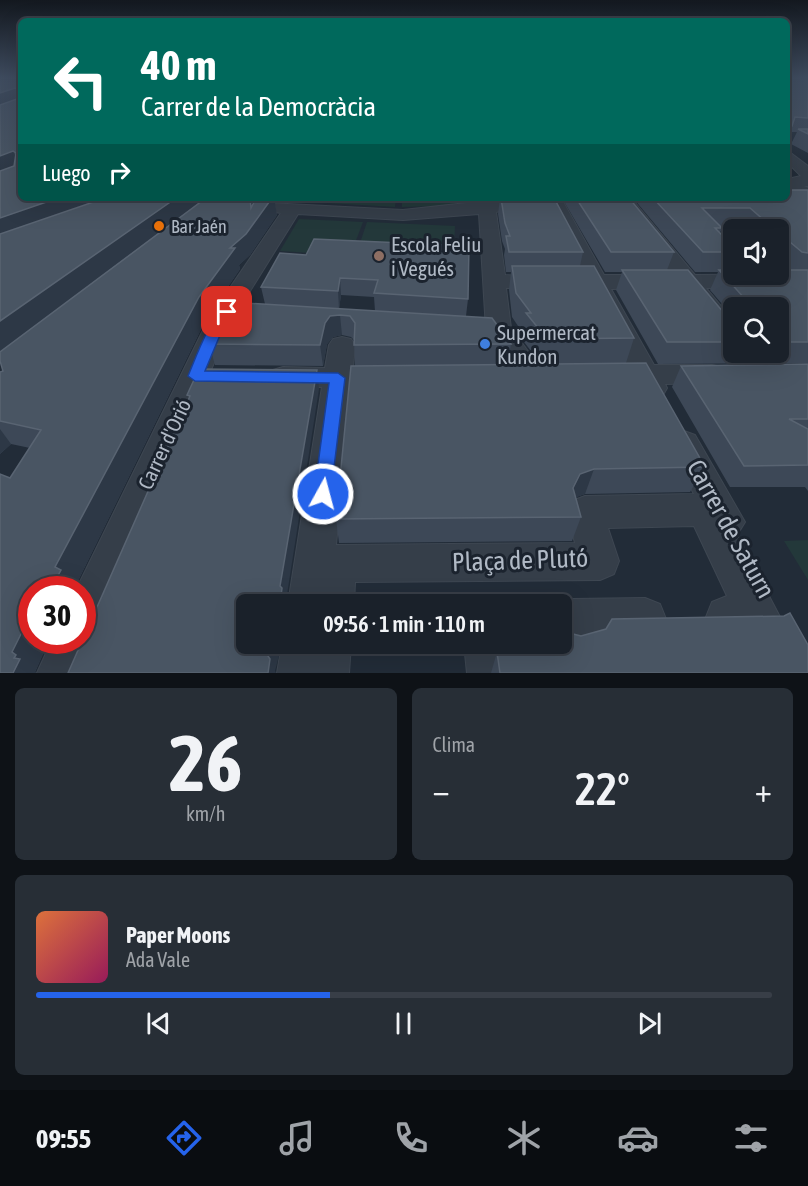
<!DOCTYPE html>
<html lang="es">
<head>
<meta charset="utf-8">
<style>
  body { margin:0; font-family:"Asap Condensed",sans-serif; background:#272e36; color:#f1f3f6; height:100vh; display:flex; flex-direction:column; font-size:22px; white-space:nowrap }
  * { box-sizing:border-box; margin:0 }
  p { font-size:20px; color:#9fa3a8 }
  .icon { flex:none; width:33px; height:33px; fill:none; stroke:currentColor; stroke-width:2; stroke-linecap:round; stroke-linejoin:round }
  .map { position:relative; height:673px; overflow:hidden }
  .sheet { display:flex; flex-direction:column; gap:15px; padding:15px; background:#0e1217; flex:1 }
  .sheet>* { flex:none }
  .top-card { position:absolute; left:18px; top:18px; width:772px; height:183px; border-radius:9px; box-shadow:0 6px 24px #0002,0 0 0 2px #383e47; background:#00695c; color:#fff; overflow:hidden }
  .buttons { position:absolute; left:723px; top:219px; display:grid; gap:12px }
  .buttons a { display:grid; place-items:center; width:66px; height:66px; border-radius:9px; background:#1a212a; box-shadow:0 6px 24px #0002,0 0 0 2px #383e47; font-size:30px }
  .speed { position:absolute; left:18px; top:576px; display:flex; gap:12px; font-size:30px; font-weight:700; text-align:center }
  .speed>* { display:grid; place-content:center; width:78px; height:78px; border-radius:50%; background:#1a212a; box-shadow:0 6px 24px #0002,0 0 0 2px #383e47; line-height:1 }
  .speed .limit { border:9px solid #d22; background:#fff; color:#111 }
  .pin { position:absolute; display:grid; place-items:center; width:51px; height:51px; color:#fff; margin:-26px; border-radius:12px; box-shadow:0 3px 9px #0006 }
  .me { position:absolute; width:66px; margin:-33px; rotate:7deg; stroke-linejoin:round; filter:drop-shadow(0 0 4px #0008) }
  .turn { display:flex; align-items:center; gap:21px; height:126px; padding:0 24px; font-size:27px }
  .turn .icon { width:78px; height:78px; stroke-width:2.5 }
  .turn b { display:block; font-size:42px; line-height:51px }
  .then { display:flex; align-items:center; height:57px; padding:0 24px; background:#0003; gap:12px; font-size:22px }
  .big { font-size:45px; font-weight:600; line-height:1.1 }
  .sheet .card { flex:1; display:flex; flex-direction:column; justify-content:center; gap:9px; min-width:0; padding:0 21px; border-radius:9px; background:#272e36 }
  .sheet .dial { align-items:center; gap:0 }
  .dial b { font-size:78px; line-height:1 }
  .song { display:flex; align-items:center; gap:18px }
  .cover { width:72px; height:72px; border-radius:9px; background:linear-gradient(135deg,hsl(20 70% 55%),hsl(330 70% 35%)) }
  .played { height:6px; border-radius:3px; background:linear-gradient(90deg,#2563eb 40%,#383e47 40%) }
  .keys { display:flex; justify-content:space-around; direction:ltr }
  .heat { display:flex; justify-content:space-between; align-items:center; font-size:33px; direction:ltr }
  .sheet .tiles { flex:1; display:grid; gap:15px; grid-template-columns:1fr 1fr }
  .card:last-child { grid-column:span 2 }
  .trip { position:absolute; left:236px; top:594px; width:336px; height:60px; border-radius:9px; background:#1a212a; box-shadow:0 6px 24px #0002,0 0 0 2px #383e47; font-weight:600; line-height:60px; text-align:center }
  .dock { display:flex; height:96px; justify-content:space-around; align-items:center; background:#0a0d11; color:#9fa3a8 }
  .dock .icon { width:42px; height:42px }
  .dock .on { color:#2563eb }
  .dock b { font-size:27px; color:#f1f3f6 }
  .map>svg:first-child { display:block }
  .green { fill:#23383a }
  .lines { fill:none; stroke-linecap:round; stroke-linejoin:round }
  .street-casing { stroke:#3e4752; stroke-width:2 }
  .street { fill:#353e49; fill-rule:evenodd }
  .wall { fill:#3d4857; fill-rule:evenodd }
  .shaded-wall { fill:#2d3846 }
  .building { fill:#495563; stroke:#596472; stroke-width:1.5 }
  .route { fill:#2563eb; stroke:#184099; stroke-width:1.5 }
  .food-dot { fill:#e8710a; stroke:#1b232e; stroke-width:2 }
  .education-dot { fill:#8d6e63; stroke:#1b232e; stroke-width:2 }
  .shop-dot { fill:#3f7fe0; stroke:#1b232e; stroke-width:2 }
  .labels { text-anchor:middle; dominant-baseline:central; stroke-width:6; stroke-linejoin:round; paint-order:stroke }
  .far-poi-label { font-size:18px; fill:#b0b9c5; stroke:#1b232e; text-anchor:start }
  .poi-label { font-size:21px; fill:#b0b9c5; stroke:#1b232e; text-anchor:start }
  .street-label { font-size:21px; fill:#b0b9c5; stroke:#1b232e }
  .near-street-label { font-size:26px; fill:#b0b9c5; stroke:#1b232e }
</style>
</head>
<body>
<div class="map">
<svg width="808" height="673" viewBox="0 0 808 673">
  <rect width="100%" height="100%" fill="#222c38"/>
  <g class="green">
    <path d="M242,198H396L395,207Z"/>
    <path d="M402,198H506L443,206L402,207Z"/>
    <path d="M299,219L363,222L355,243L311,253L280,251Z"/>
    <path d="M367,222L455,226L454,248L360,243Z"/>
    <path d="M808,540V580L784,541Z"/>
  </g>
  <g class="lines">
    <g class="street-casing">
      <g id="street">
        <path d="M788,151L808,166V186H804L808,188V201L788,190V182L792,178L801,176L788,163Z"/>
        <path d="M512,198L543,199L540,203L496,212L505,275L551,277L554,282L551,287L506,288L511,328L546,376L542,383L532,386L522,383L486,329L479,214L403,220L298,214L232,320L83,673H37L52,640H82V590H76L208,320L281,213L268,211L265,207L268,203L403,210Z"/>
        <path d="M543,198H561L604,275H672L613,198H631L695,275L808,274V288H706L734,322V347L725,345L682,288L611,289L654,365H712L722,367L726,374L722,381L712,383L665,384L667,388L663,395L653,398L643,395L637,384L609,382L605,375L609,368L627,365L589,289L572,287L569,282L572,277L582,275Z"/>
        <path d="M342,337L351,339L355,345L353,368L395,371L399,378L395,385L385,388L351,387L336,545L575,543L567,512L572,501L585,496L694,494L668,444L673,435L684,431L695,435L745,522L737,535L780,617L774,632C753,640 733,640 712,632L706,617L712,602L727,596L694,526L608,528L619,561L614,574L600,580L355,582L354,604H288L322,387H283L273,384L269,377L273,370L283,367L325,368L329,345L333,339Z"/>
        <path d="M645,598L660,604L666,619L660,634L645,640L597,641L592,651C574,659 564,660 546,652L542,644H561L559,604L573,599Z"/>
        <path d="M282,644H351L349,673H277Z"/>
        <path d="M464,644H508L513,673H467Z"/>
      </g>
    </g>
    <use href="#street" class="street"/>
  </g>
  <g class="wall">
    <path d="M0,78H21V198H253H251L252,205L256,198H293L291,201L274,200L277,215L250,255L239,265L240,269L206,319L75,587L32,590V640H49L35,672L36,673H0L10,478L30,448L11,444L0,454V372L3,371Z"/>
    <path d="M788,78H808V153L791,144L797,132H790L788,137Z"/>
    <path d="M808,190V363L658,364L616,290L622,272H605L562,198H629L674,252L667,270L734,325V352H778V308H734V318L710,290L718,272H695L633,198H788ZM720,226H742L746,230H778V260L790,270H730L734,263V247L720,233L722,228Z"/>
    <path d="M500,198H554L583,252L580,266L634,338L626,363L705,467L690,492L585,494L576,497L581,517L572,541L339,543L336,519L355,366L354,340L351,337L342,335L333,337L327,344L323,366L215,365L209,344L265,304L261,287L280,253L468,299L466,316L511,344L508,364H541L521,338L522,332L512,317L509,290L511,272H506L504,255L505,249L502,241L498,214ZM341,295L374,297L375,311L339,309Z"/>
    <path d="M808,364V491L805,487H730L672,387L681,366Z"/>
    <path d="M561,612L570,617L563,632L581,636L808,673H491L497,652H511L510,644H561Z"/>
  </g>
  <g class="shaded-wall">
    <path d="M15,88L20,101L0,108V93Z"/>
    <path d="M13,151L20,167L0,176V156Z"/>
    <path d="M58,198H114L0,241V218Z"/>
    <path d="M176,198H205L0,352V321Z"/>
    <path d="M250,198L254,213L272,198H274L277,215L250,255L239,265L240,269L206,319L75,587L77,590H50L55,567L199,297L230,248L251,208Z"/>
    <path d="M340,278L341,295L339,309L338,291Z"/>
    <path d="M340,315L342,335L333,337L327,344L323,366L320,345L325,323L330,316Z"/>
    <path d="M317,370L319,389L286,601L287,604H280V586Z"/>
    <path d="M0,429L11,444L0,454Z"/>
    <path d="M594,469L585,494L571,499L573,488L580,474Z"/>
    <path d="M29,618L32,621V640H49L35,672L36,673H13L14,658L12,652Z"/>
    <path d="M271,644H282L275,671L276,673H268V656Z"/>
  </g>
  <g class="building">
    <path d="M0,78H21V198H58L0,218V171L14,166L16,153L13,151L0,156V105L17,99L18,90L15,88L0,93Z"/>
    <path d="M788,78H797L808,81V118L795,117L792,126L788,124Z"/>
    <path d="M798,129H808V134Z"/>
    <path d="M788,190H808V253L802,252L778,232V230H775L750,208H702L722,228H715L734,247V252H703L653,198H788Z"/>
    <path d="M105,198H176L0,321V234Z"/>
    <path d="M206,198H250L251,208L256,198H272L246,234L230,248H235L199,297L55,567L61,570L50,590H32V618H29L12,652L16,655L14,658L20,659L13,673H0V474L10,478L41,430L0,421V372L3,371L0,361V352Z"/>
    <path d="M501,198H554L583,252H509L506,236H510L505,223Z"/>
    <path d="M576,198H629L674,252H611Z"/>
    <path d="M314,239L469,246L468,299L374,293L378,280L340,278L338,291L261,287L280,253L306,255Z"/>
    <path d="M512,266H594L634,338L547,339L526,313H531L516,293Z"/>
    <path d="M622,270H688L734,325V342H667Z"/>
    <path d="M719,270H734V274H778V270H808V342H778V308H746V300Z"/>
    <path d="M229,302L492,318L511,344L354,345L355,323L350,316L340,315L330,316L325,323L320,345L209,344Z"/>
    <path d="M646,363L705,467L594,469L580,474L573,488L581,517L336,519L351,366Z"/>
    <path d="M808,364V419H789L808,429V465L744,466L681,366Z"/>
    <path d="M199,369L317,370L280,586L282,588L280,604H246V644H271L268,656L270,659L268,673H68L190,396L187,395Z"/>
    <path d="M561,612H569L570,617H561Z"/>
    <path d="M790,613L808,645V673H500L497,652H521L523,649L522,644H561V631L581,636L606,629L612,619L784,616Z"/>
  </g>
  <linearGradient id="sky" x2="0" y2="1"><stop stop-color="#13181f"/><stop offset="0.45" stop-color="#3e4b5e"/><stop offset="1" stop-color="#3e4b5e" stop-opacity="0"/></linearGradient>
  <rect width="808" height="172" fill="url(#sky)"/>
  <path class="route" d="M227,308L234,312L226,321L205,371L338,373L345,378L330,500L323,502L316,500L314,494L329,383L195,381L188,376C195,360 211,313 227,308Z"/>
  <circle class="food-dot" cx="159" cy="226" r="6"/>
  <circle class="education-dot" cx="379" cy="256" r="6"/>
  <circle class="shop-dot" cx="485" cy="344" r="6"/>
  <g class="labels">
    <g class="far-poi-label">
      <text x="171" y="226">Bar Jaén</text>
    </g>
    <g class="poi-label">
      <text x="391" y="244">Escola Feliu<tspan x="391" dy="24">i Vegués</tspan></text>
      <text x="497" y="332">Supermercat<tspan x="497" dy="24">Kundon</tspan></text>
    </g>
    <g class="street-label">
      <text transform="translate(164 444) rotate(-65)">Carrer d'Orió</text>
    </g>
    <g class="near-street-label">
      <text transform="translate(731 529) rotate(61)">Carrer de Saturn</text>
      <text transform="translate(520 560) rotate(-2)">Plaça de Plutó</text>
    </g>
  </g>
</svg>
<div class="buttons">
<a><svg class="icon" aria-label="sound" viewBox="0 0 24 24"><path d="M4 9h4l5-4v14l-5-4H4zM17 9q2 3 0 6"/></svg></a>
<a><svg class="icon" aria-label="search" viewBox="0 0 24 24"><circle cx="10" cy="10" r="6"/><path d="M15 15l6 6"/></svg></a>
</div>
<div class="speed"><div class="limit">30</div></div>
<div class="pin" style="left:227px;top:312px;background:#d93025"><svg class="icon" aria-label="arrive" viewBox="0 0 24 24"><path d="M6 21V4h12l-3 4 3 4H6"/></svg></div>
<svg class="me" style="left:323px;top:494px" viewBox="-20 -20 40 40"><circle r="17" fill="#2563eb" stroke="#fff" stroke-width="3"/><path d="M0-11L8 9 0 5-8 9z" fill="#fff"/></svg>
<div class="trip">09:56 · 1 min · 110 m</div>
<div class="top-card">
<div class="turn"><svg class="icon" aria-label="left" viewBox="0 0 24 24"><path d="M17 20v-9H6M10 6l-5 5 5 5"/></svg><div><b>40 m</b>Carrer de la Democràcia</div></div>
<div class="then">Luego<svg class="icon" aria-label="right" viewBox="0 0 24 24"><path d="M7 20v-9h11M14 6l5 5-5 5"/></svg></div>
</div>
</div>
<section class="sheet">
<div class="tiles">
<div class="card dial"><b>26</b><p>km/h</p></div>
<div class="card"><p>Clima</p>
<div class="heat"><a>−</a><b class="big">22°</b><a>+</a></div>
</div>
<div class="card">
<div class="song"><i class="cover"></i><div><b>Paper Moons</b><p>Ada Vale</p></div></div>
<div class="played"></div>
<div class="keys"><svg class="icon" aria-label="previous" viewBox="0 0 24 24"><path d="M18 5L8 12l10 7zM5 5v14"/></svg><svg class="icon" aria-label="pause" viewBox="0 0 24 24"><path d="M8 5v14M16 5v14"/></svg><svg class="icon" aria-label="next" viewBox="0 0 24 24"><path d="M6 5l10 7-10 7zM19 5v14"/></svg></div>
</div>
</div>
</section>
<nav class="dock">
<b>09:55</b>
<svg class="icon on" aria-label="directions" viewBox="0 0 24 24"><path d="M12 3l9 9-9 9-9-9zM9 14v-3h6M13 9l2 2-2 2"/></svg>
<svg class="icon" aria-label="music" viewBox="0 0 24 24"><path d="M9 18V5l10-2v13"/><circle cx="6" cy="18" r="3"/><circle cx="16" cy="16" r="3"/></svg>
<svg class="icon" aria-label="phone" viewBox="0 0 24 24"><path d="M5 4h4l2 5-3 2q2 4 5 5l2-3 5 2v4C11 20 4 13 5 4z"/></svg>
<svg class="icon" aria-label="climate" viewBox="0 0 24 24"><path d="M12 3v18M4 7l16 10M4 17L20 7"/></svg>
<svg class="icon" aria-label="car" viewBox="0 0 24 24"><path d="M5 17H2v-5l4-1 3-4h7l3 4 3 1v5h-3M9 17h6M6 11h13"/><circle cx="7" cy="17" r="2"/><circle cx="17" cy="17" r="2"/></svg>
<svg class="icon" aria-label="filters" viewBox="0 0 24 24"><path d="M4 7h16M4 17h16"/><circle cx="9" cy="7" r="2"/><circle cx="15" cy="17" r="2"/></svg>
</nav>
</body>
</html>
